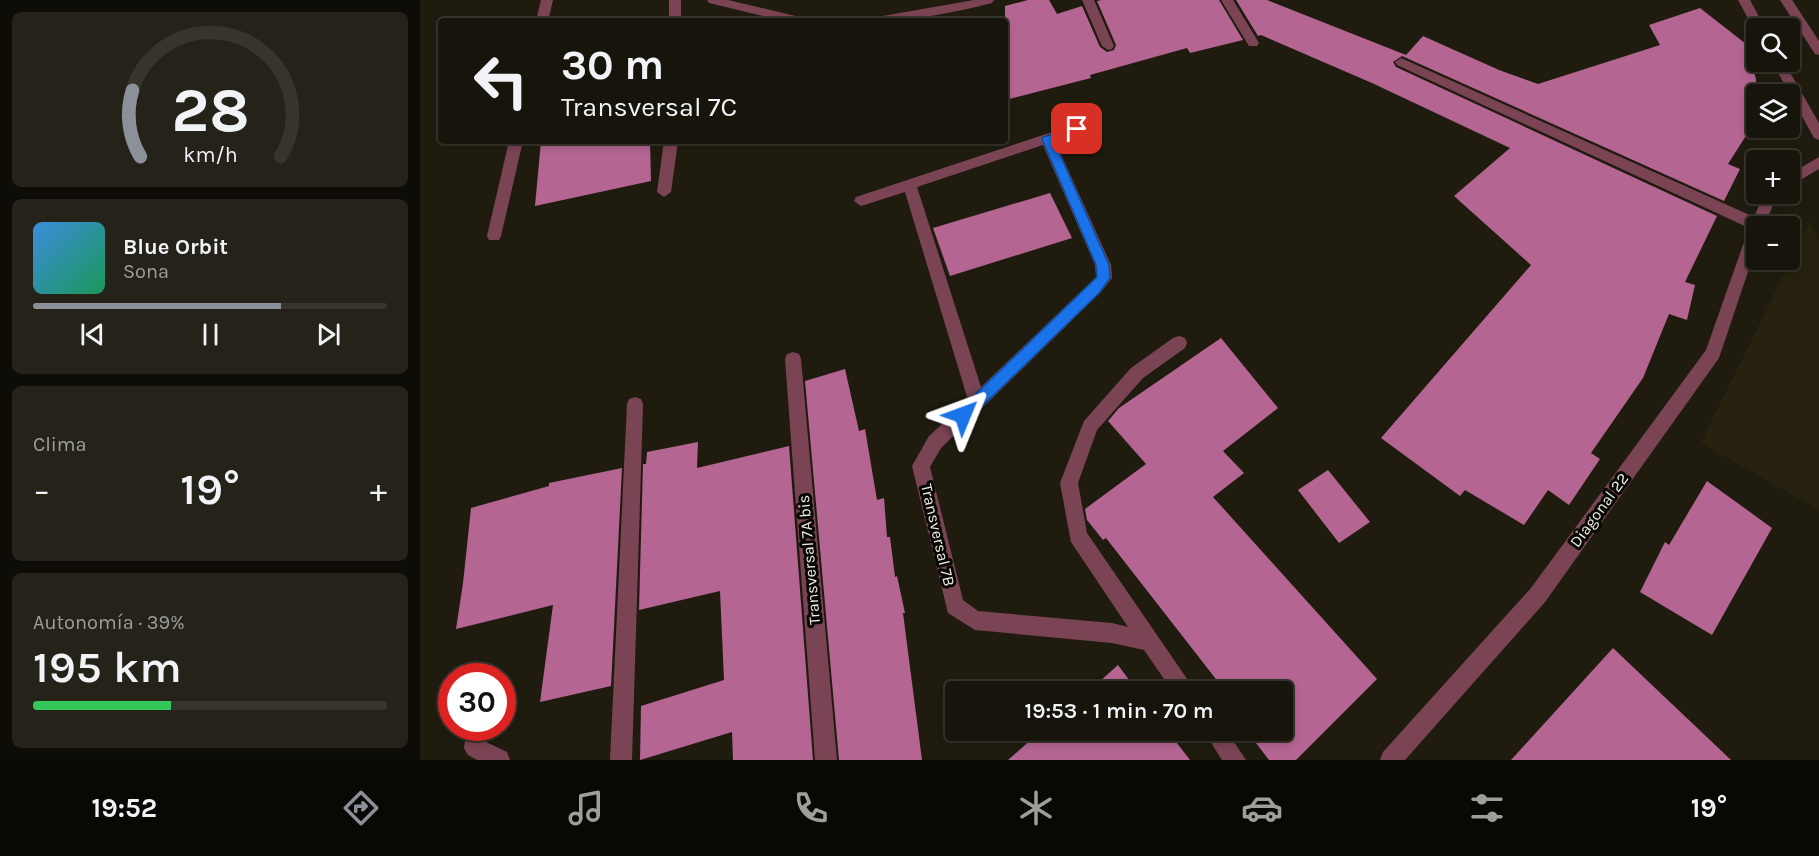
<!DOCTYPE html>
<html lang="es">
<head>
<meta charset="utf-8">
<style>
  body { margin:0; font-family:Karla,sans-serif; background:#242219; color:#f1f3f6; height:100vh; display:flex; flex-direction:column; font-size:22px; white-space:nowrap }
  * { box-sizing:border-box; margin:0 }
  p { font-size:20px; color:#9e9f9d }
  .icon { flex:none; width:33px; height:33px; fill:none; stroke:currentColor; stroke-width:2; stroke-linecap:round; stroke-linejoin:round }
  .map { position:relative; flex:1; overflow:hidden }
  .drawer { display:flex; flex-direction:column; gap:12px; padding:12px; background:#0d0c06; width:420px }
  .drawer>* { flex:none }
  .hud { position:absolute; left:18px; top:18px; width:570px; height:126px; border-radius:6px; box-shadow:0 3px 9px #0003,0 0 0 2px #36342c; background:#17150b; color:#f1f3f6; overflow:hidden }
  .tools { position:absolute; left:1326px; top:18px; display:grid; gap:12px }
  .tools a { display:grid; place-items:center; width:54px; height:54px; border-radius:6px; background:#17150b; box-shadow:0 3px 9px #0003,0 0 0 2px #36342c; font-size:30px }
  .speed { position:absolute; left:18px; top:663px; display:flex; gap:12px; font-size:30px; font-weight:700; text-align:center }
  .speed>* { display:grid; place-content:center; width:78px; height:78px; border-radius:50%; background:#17150b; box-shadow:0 3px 9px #0003,0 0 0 2px #36342c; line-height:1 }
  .speed .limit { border:9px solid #d22; background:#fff; color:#111 }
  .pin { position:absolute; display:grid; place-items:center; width:51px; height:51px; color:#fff; margin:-26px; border-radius:12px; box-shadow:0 3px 9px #0006 }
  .me { position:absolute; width:66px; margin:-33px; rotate:46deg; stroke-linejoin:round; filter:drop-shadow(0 0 4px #0008) }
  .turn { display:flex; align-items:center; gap:21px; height:126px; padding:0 24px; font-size:27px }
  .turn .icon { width:78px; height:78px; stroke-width:2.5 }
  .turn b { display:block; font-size:42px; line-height:51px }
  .big { font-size:45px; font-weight:600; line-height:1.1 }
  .drawer .tile { flex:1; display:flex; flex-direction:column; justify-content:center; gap:9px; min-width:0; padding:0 21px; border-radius:9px; background:#242219 }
  .drawer .dial { align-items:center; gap:0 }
  .dial svg { height:156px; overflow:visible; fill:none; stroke:#36342c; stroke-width:7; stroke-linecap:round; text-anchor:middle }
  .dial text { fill:#f1f3f6; stroke:none }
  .song { display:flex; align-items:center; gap:18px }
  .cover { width:72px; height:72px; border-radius:9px; background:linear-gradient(135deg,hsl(210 70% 55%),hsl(150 70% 35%)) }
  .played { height:6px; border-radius:3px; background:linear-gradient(90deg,#8c9099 70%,#36342c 70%) }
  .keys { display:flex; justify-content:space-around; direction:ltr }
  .heat { display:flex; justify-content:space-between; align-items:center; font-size:33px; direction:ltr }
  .charge { height:9px; border-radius:4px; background:linear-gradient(90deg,#34c759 39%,#36342c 0) }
  .trip { position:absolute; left:525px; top:681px; width:348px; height:60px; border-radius:6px; background:#17150b; box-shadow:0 3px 9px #0003,0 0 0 2px #36342c; font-weight:600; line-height:60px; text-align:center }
  .dock { display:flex; height:96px; justify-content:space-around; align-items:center; background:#090804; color:#9e9f9d }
  .dock .icon { width:42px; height:42px }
  .dock .active { color:#8c9099 }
  .dock b { font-size:27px; color:#f1f3f6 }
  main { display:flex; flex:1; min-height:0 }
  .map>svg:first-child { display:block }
  .built { fill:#26220f }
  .building { fill:#b46592 }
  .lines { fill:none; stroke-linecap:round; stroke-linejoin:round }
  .minor { fill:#7b4455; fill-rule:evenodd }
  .tertiary { fill:#7b4455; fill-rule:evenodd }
  .route { fill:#1a73e8; stroke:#114b97; stroke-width:1.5 }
  .labels { text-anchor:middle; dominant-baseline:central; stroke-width:6; stroke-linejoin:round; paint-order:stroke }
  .street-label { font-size:16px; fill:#efede5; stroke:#070703 }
</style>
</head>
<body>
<main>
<section class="drawer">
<div class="tile dial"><svg viewBox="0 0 100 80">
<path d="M14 69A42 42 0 1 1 86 69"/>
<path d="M14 69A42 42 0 0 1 10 35" stroke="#8c9099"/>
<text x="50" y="56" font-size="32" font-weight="700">28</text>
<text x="50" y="72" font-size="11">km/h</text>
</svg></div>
<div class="tile">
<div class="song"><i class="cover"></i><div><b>Blue Orbit</b><p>Sona</p></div></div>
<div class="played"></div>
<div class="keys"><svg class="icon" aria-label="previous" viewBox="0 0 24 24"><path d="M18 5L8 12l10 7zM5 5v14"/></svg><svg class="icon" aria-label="pause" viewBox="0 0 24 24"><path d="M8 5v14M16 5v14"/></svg><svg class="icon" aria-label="next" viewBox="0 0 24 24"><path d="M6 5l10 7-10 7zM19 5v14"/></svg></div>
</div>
<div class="tile"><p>Clima</p>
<div class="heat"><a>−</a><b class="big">19°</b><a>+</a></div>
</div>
<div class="tile"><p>Autonomía · 39%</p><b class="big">195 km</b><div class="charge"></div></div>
</section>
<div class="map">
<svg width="1399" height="760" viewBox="0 0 1399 760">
  <rect width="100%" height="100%" fill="#1f1c0f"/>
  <path class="built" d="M1390,221L1399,242V510L1281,443Z"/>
  <g class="building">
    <path d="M608,0H629L637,14L662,6L680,47L687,52L694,50L696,45L677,1L682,0H799L823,40L770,53L767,48L670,75L671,78L585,100V6Z"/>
    <path d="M816,0H847L986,55L1003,36L1079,70L1118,84L1240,45L1229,25L1280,8L1326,44L1336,79V120L1308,164L1320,169L1304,201L982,56L973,62L976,67L1297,216L1265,282L1275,285L1267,320L1249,314L1223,378L1171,453L1180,459L1149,505L1128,490L1104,525L1045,490L1040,496L961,438L1111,265L1034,196L1090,148L952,83L841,35L838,36Z"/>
    <path d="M121,141H230L231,181L115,206Z"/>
    <path d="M630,193L652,238L530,276L513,228Z"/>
    <path d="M801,338L858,408L803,451L824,473L793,497L957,679L876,760H849L826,730H862V692H806L686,538L683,540L667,520L665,509L726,464L688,421L699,408Z"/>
    <path d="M425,369L439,431L445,429L457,500L464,498L467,537H470L475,577L477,576L485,613H483L502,760H419L385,381Z"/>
    <path d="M278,442L277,468L369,446L393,760H313L312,732L220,760L221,706L304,680L300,591L219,610L223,464H226L227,452Z"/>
    <path d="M202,468L191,686L120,702L133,605L36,629L43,583L51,508L129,486V483Z"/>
    <path d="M908,470L950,522L919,543L878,490Z"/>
    <path d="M1287,481L1352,528L1292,635L1220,592L1245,542L1249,545Z"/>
    <path d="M1193,648L1311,760H1091Z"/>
    <path d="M698,665L718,692H668Z"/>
    <path d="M622,730H747L770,760H588Z"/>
  </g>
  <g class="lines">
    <g class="minor">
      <path d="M121,0H133L128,21H116Z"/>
      <rect x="249" y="0" width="12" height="21"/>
      <path d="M287,0H308L384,18L386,21H364L289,3Z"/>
      <path d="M554,0H574L572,3C532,13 493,21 451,21L457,17Z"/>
      <path d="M662,0H674L694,46L692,49L688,50L682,46Z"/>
      <path d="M801,0H813L839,43L837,46H829Z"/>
      <path d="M1360,0H1372L1399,41V55L1395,54Z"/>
      <path d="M981,58L1334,217L1344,194H1358L1344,226H1336V248L1299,358L1125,602L985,760H960L963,752L1111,588L1286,350L1329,228L977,65L975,62Z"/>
      <path d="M656,124L663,129L661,132L635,141L691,265L692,278L681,292L521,448L510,467L543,600L558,611L692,623L708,627L651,542L640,483L664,421L711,368L753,338L759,336L765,338L767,343L765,348L723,378L677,430L658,483L667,533L776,692H753L724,650L692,643L555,630L528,613L492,466L509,436L548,400L485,192L441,206L434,201L436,197ZM623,145L675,265L676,277L561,387L497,187Z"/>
      <path d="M89,141H103L81,236L79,240H69L67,236Z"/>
      <path d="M244,141H258L251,192L244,197L237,192Z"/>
      <path d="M1399,157V169L1370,186V174Z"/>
      <path d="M373,352L379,354L381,359L417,760H395L365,359L367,354Z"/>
      <path d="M215,397L221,399L223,404L212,760H190L207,404L209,399Z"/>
      <path d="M47,728H67L66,742L87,752L90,760H57L48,755L44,748Z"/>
      <path d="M783,730H806L826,760H802Z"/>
    </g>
    <g class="tertiary">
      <path d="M1318,0H1330L1345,28L1335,31Z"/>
      <path d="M1352,62H1364L1399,123V140L1394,138Z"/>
    </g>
  </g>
  <path class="route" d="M657,126L662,129L660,132L634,141L689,265L690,278L680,292L548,420L543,421L538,420L536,415L538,411L677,277L676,265L622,139L623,137Z"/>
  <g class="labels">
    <g class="street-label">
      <text transform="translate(1179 510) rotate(-54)">Diagonal 22</text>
      <text transform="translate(518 535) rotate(77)">Transversal 7B</text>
      <text transform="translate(389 560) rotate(-95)">Transversal 7A bis</text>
    </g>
  </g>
</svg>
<div class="tools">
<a><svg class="icon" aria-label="search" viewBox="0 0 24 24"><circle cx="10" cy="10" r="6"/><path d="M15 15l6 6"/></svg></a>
<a><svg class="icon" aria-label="layers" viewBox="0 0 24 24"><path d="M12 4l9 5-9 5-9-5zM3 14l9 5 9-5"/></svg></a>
<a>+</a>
<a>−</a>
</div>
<div class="speed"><div class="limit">30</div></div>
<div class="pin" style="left:657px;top:129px;background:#d93025"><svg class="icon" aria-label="arrive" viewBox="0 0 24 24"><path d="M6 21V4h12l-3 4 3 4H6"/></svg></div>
<svg class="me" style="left:543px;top:415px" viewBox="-20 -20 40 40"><path d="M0-17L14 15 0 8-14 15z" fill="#1a73e8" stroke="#fff" stroke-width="4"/></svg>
<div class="trip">19:53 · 1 min · 70 m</div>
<div class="hud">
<div class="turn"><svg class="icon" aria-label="left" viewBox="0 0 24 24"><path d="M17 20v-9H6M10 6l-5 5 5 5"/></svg><div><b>30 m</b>Transversal 7C</div></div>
</div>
</div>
</main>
<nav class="dock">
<b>19:52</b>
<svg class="icon active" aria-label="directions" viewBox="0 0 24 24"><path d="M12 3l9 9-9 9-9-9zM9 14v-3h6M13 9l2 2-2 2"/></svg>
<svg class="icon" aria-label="music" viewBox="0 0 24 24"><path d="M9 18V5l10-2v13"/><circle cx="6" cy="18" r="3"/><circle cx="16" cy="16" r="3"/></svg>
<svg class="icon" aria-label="phone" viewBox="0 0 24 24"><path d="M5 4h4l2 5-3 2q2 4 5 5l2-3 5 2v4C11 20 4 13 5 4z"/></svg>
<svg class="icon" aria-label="climate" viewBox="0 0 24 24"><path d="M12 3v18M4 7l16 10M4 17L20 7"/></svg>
<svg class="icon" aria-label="car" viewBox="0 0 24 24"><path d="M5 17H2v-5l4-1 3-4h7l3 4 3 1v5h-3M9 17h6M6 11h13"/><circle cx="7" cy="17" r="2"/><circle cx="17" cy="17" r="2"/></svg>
<svg class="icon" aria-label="filters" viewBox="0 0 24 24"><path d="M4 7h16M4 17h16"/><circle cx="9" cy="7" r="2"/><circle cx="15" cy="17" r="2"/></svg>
<b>19°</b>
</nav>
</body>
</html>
